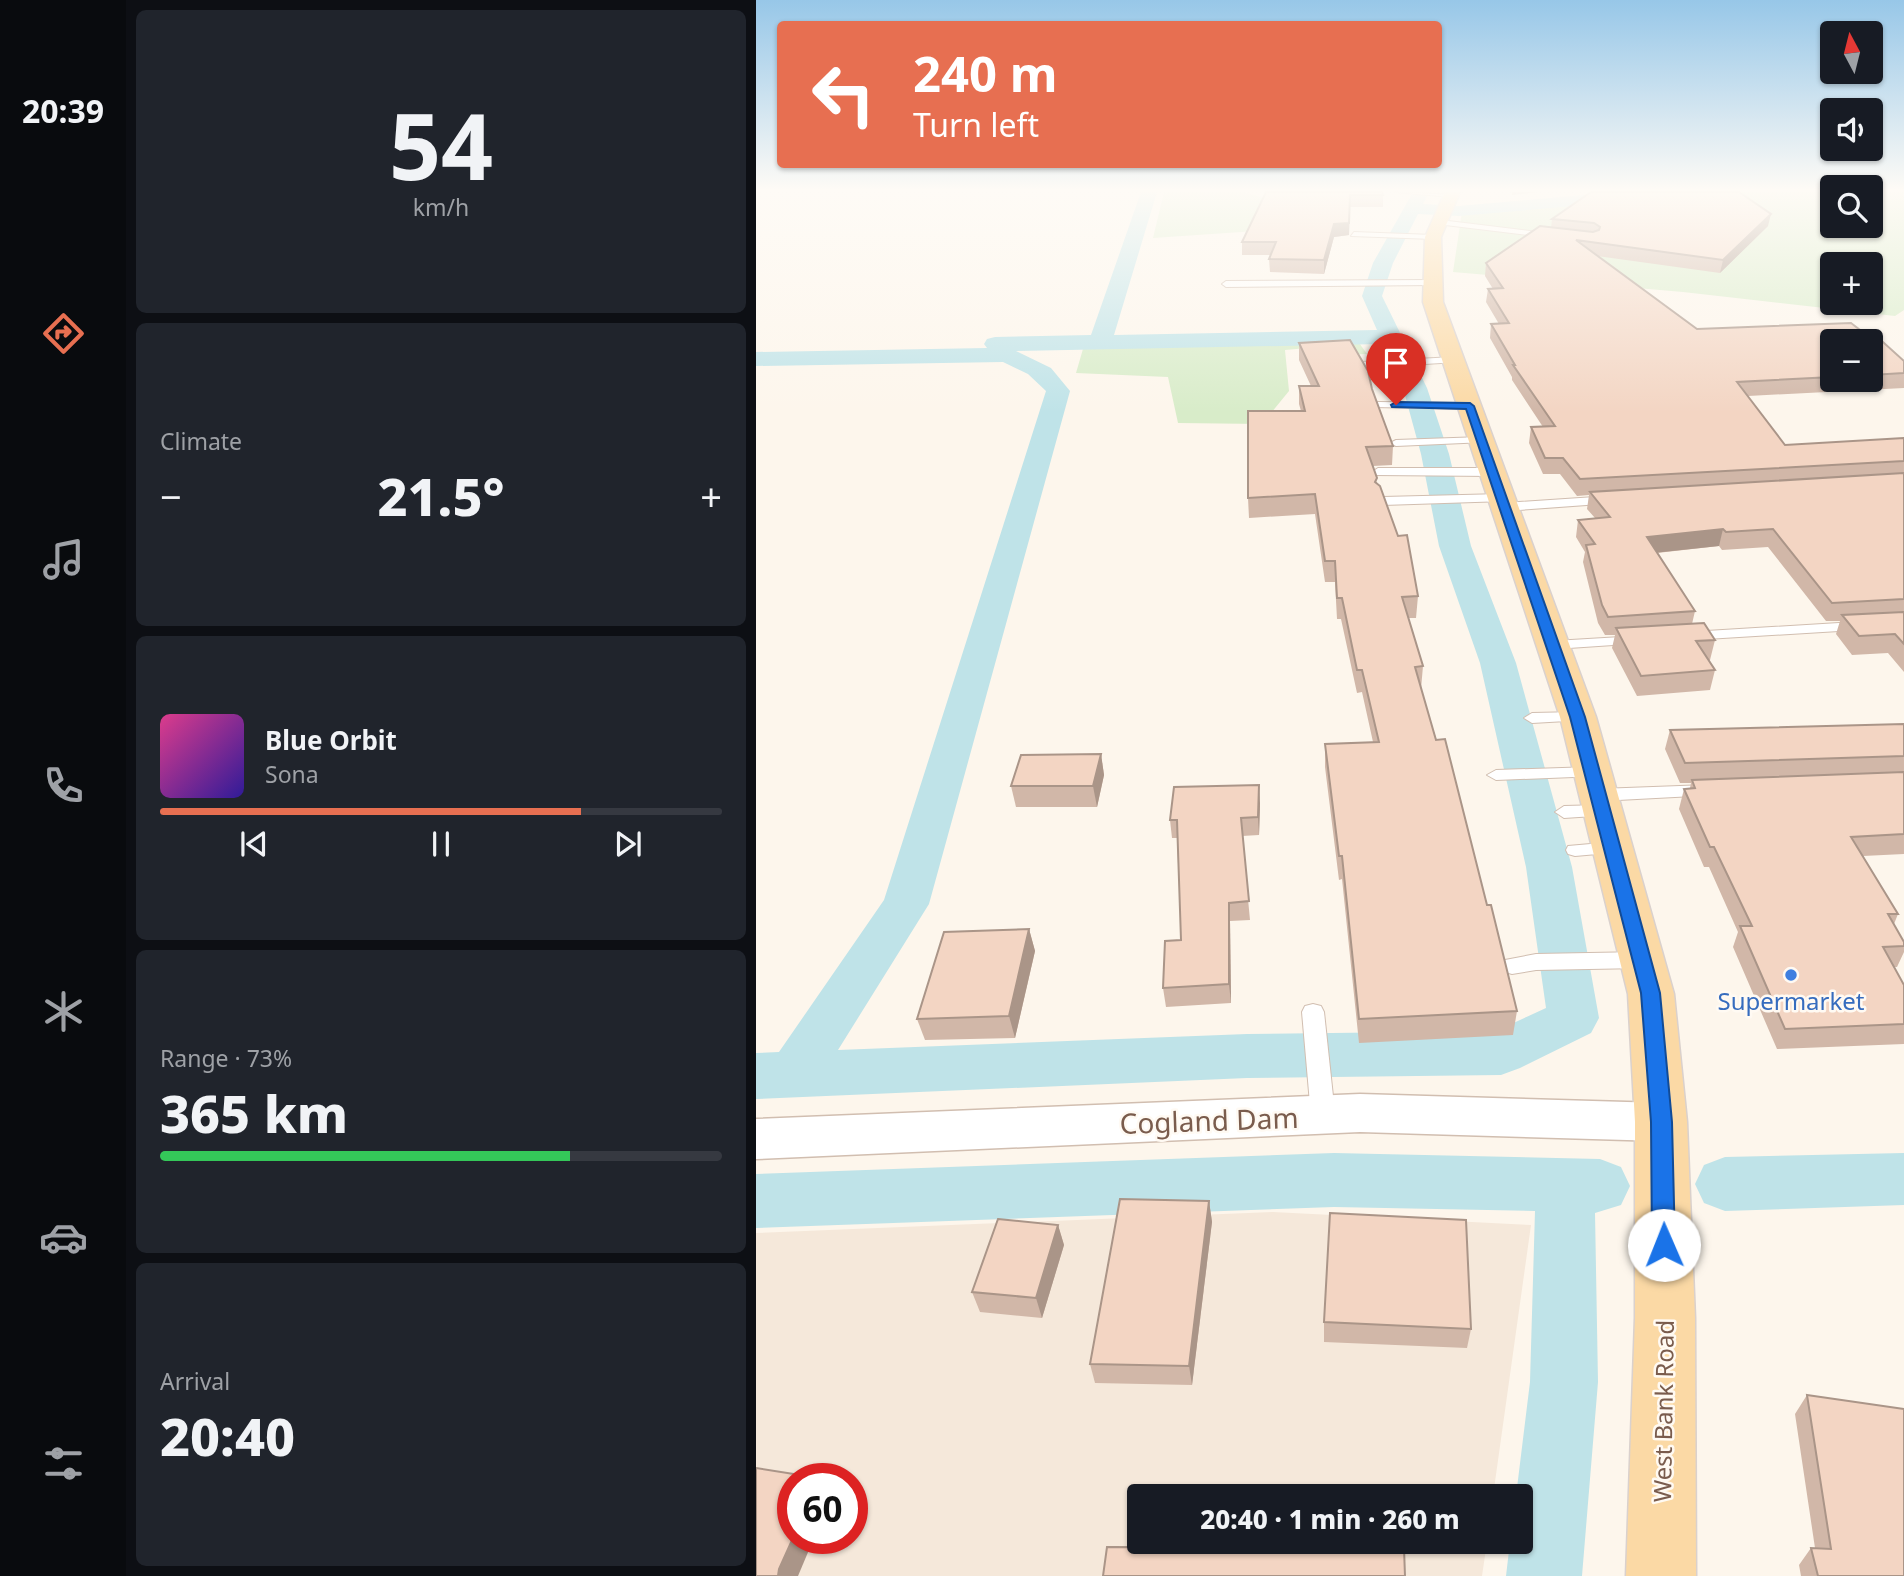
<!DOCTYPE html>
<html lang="en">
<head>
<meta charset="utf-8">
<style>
  body { margin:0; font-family:"Noto Sans",sans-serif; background:#20242c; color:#f1f3f6; height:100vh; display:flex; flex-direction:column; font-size:26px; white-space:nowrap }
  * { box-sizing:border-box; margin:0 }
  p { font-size:23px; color:#9ea1a6 }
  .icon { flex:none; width:38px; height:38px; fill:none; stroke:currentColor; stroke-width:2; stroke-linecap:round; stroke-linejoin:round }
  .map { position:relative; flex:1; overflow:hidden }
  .details { display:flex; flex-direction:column; gap:10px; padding:10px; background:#0d0f14; width:630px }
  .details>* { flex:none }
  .guide { position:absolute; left:21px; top:21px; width:665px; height:147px; border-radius:7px; box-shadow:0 2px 5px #0004; background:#e76f51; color:#fff; overflow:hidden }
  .needle { width:46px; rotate:353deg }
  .controls { position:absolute; left:1064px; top:21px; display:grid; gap:14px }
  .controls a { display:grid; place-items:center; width:63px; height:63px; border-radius:7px; background:#171b24; box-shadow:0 2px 5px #0004; font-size:35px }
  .speed { position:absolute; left:21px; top:1463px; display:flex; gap:14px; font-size:35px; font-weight:700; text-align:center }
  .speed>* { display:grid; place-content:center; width:91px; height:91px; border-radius:50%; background:#171b24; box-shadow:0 2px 5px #0004; line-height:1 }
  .speed .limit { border:10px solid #d22; background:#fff; color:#111 }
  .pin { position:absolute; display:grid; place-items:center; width:60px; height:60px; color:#fff; margin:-72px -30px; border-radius:50% 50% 50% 0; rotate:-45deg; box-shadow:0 0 7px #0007 }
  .pin .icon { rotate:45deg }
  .me { position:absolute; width:77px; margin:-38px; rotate:359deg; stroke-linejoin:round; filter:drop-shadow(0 0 5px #0008) }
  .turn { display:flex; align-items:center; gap:24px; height:147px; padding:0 21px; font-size:32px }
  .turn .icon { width:91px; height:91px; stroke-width:2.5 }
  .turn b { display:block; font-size:49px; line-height:60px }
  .big { font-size:52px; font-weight:800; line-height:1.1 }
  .details .card { flex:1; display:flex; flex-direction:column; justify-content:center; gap:10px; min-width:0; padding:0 24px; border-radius:10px; background:#20242c }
  .details .dial { align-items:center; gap:0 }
  .dial b { font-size:91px; line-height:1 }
  .song { display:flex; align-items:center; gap:21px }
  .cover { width:84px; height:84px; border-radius:10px; background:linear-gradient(135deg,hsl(330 70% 55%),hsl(250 70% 35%)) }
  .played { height:7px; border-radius:4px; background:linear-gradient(90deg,#e76f51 75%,#363941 75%) }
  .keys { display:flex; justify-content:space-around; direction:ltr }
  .heat { display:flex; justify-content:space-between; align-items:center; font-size:38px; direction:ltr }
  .charge { height:10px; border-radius:5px; background:linear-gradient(90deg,#34c759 73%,#363941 0) }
  .trip { position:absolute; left:371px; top:1484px; width:406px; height:70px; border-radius:7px; background:#171b24; box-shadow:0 2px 5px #0004; font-weight:800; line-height:70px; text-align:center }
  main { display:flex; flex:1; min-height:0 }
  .menu { display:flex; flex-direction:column; width:126px; justify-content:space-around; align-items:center; background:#090b0e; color:#9ea1a6 }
  .menu .icon { width:49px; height:49px }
  .menu .on { color:#e76f51 }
  .menu b { font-size:32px; color:#f1f3f6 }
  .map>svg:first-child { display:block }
  .residential { fill:#f5e8da; fill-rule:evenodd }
  .green { fill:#d8ecc9; fill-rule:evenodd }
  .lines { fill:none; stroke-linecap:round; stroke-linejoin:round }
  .canal { fill:#bfe3e8; fill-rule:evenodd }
  .service-casing { stroke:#d1beb0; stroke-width:2 }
  .minor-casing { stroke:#d1beb0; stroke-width:3 }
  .primary-casing { stroke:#dad1cd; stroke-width:3 }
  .service { fill:#fff; fill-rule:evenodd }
  .minor { fill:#fff; fill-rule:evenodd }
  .primary { fill:#fbd9a5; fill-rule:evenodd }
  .wall { fill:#d1b7a8; fill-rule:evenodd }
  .shaded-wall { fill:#aa9588 }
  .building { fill:#f3d5c3; stroke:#aa9588; stroke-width:2 }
  .route { fill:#1a73e8; stroke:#114b97; stroke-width:2 }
  .shop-dot { fill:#3f7fe0; stroke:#fffaf3; stroke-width:2.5 }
  .labels { text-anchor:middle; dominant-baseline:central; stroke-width:5; stroke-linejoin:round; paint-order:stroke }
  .shop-label { font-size:24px; fill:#366cbe; stroke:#fffaf3 }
  .street-label { font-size:24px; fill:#7a5c4d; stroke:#fffaf3 }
  .near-street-label { font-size:28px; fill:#7a5c4d; stroke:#fffaf3 }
</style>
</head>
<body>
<main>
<nav class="menu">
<b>20:39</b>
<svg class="icon on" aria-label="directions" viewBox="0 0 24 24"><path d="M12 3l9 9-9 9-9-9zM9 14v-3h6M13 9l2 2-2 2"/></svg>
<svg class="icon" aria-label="music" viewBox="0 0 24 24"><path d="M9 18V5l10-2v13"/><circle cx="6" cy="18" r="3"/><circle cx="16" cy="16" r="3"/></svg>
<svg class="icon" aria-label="phone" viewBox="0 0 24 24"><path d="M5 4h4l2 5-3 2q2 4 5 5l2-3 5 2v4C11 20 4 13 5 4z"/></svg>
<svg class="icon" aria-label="climate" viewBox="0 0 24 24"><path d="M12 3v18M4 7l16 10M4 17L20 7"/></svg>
<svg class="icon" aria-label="car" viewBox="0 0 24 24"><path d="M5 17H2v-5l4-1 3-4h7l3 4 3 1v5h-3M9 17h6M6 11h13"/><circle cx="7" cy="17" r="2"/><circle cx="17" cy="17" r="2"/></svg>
<svg class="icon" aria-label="filters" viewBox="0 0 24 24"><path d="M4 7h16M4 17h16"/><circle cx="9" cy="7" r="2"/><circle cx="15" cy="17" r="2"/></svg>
</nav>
<section class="details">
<div class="card dial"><b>54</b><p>km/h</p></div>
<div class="card"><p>Climate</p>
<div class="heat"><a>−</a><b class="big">21.5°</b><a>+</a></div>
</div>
<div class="card">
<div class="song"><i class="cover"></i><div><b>Blue Orbit</b><p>Sona</p></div></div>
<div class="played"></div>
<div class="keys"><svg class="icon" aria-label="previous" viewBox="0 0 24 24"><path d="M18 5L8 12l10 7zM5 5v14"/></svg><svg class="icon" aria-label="pause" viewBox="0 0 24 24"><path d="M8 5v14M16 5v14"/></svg><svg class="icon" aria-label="next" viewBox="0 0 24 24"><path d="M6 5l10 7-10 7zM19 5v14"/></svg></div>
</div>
<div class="card"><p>Range · 73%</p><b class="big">365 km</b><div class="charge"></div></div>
<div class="card"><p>Arrival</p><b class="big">20:40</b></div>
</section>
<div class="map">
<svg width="1148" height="1576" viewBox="0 0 1148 1576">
  <rect width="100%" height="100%" fill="#fdf6ec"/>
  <path class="residential" d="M517,1212L775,1225L737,1496H383V1542H731L726,1576H0V1233ZM37,1479H96V1538H37Z"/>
  <g class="green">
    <path d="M408,192H488L526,204L515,230L397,238Z"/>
    <path d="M954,192H1076V226H1115V192H1148V310L1139,316L927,292L697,272L706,212ZM1076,264H1115V303H1076Z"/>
    <path d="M601,340L611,354L580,355L574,346L529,350L533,391L506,424L422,423L412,377L320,373L329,342Z"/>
  </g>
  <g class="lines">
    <g class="canal">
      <path d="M385,192H401L358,335L621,330L606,296L617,263L657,192H673L667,204L703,206L861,192H929L921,197L703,216L662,214L637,263L626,296L671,388L693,454L715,546L760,663L816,867L843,1018L835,1033L764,1068L745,1075L491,1078L0,1099V1053L23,1052L128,900L290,391L272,374L247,362L0,366V352L231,348L228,344L231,339L239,337L335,335ZM627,344L647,388L665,454L683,546L724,663L770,867L790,1008L740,1031L491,1034L82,1050L173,904L314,391L295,368L260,351Z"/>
      <path d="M578,1153L844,1159L865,1167L874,1186L865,1205L839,1213L842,1382L826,1576H750L754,1542H765V1496H760L774,1382L779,1211L578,1207L0,1228V1174Z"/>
      <path d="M1148,1153V1205L969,1211L948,1203L939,1184L948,1165L969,1157Z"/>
    </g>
    <g class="service-casing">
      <g id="service">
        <path d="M638,192L699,195L696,197Z"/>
        <path d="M684,220L798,234L802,236L798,238L681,224Z"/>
        <path d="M598,232L677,235L681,237L677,239L595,236Z"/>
        <path d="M677,280L680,285L470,287L466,284L470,281Z"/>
        <path d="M698,357L701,358V362L605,368L600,365L605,362Z"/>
        <path d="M622,402L714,403L719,406L714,409L618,407V403Z"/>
        <path d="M726,437L732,440L730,442L640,446L634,443L640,440Z"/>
        <path d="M622,468H737L743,472L737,476L618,475L616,472Z"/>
        <path d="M746,494L750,495V501L627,505L621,501L627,497Z"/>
        <path d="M854,496L860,500L858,503L749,511L743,507L749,503Z"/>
        <path d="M1148,619V627L934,640L927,636L934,632Z"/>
        <path d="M882,636L887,637L889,640L887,643L798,649L791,645L798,641Z"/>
        <path d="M822,712L828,714L830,717L828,720L776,723L768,718L776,713Z"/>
        <path d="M837,767L843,768L846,772L843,776L740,780L731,775L740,770Z"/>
        <path d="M951,785L960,791L957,795L843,801L834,795L843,789Z"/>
        <path d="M847,805L853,807L856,811L853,815L808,818L799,812L808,806Z"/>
        <path d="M857,842L864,844L866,848L864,852L819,856L812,854L810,850L812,846Z"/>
        <path d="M886,952L893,954L896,960L893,966L886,968L780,970L756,974L749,972L746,966L749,960L780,954Z"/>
        <path d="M557,1004L565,1006L568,1012L579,1115L575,1122L567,1125L559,1122L555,1115L546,1012L549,1006Z"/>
      </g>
    </g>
    <g class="minor-casing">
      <path id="minor" d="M604,1094L905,1103L921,1108L927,1122L921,1136L905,1141L604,1132L0,1159V1119Z"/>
    </g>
    <g class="primary-casing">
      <path id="primary" d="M689,192H704L685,237L687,302L840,717L918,994L931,1122L939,1318L940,1576H870L879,1318V1122L872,994L804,717L667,302L669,237Z"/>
    </g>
    <use href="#service" class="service"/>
    <use href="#minor" class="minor"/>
    <use href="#primary" class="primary"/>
  </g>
  <g class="wall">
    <path d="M510,192L627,195V207H594L593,235L578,237L568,274L514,272L513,259L515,255H486V242Z"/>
    <path d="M796,219L1012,226L964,273L841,256L941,329L1108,333L1148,361V388L992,396L1029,445L1148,438V672L1132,653L1096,655L1080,634L1084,621H1070L1012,547L966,550L963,546L901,553L939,611L936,624L959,640L954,660H952L959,670L954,690L881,696L856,648L859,635H849L842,623L827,562L829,552L820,537L822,520L839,518L831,509L833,495L821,496L804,474H787L773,443L775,427H787L756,380V377L734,338L735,324H743L730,302L732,289H737L729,276L730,263L795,228ZM1076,341H1115V380H1076Z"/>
    <path d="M543,343L616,389L637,446L636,465L617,466L621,484L662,596L660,618H652L667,666L665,689L731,905L761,1011L757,1035L603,1043L586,879L583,880L569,767V744L617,742L606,692L601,693L585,619H581L579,582H569L559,514L493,518L492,498L545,411L543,404V386H555L543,360Z"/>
    <path d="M1148,724V854L1107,856L1142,914L1138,924L1148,942V952L1141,967H1138L1148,985V1044L1021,1049L977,947L982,932L953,867H948L923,809L928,789L934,788L935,783H924L909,749L914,730Z"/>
    <path d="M345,754L348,775L341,807H260L255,786Z"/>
    <path d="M504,803L503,835L486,836L494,920L474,921L475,1003L410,1007L407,988L425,940L421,838H416L414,820Z"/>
    <path d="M273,929L279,951L259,1038L169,1040L161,1019Z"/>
    <path d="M453,1201L456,1222L436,1385L339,1383L334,1364Z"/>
    <path d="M302,1225L308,1245L286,1318L224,1312L216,1292Z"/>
    <path d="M568,1322L715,1329L711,1348L568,1342Z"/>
    <path d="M1051,1395L1148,1576H1045L1043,1565L1055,1548H1059L1039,1414Z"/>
  </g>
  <g class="shaded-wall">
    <path d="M756,192H783L756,195Z"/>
    <path d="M594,195L593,235L578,237L568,274V260L578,224Z"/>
    <path d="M1015,214L1012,226L964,273L967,260Z"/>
    <path d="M967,529L963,546L888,554L891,537Z"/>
    <path d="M345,754L348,775L341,807L337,786Z"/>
    <path d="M503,785L504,803L503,835L502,817Z"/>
    <path d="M473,903L474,921L475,1003L473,984Z"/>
    <path d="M273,929L279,951L259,1038L253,1016Z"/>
    <path d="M453,1201L456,1222L436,1385L433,1366Z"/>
    <path d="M302,1225L308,1245L286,1318L280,1298Z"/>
    <path d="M37,1538H58L42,1576H22L23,1569Z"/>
  </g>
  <g class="building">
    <path d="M510,192H626L627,195H594L593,223L578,224L568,260L513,259L520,242H486Z"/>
    <path d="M835,192H983L1015,214L967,260L820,240L941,329L1095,323L1108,333H1117L1148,361V373L1115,375V341H1076V377L981,382L1029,445L1148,438V461L824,479L807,458H789L775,427L799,426L757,365H759L735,324L753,323L732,289L747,288L730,263L784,226L837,232L843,230L844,227L838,223L796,219Z"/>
    <path d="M594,340L612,371L616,389L637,446L610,447L621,478L619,482L624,486L642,536L651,535L662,596L646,597L667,666L659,667L680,740L689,739L731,905H735L761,1011L603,1019L586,856H583L569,744L623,742L606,670H601L586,598H581L579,561H569L559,494L492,498V411H549L543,386H563L543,343Z"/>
    <path d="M1148,473V599L1076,603L1017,529L970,532L967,529L891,537L939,611L852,617L846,605L830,545L839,544L822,520L854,517L834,492Z"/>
    <path d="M1148,612V644L1139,634L1103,636L1086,615Z"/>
    <path d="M948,623L959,640L940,641L959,670L885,676L860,628Z"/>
    <path d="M1148,724V756L929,763L914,730Z"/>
    <path d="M345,754L337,786H255L265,755Z"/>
    <path d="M1148,772V834L1095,837L1142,914H1132L1148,942V946L1127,947L1148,985V1024L1029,1029L984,926H996L958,847H954L928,789L939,788L936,780Z"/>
    <path d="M503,785L502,817L485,818L493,901L473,903V984L407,988L409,941L425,940L421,820H414L418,787Z"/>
    <path d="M273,929L253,1016L161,1019L188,932Z"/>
    <path d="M364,1199L453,1201L433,1366L334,1364Z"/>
    <path d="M574,1213L710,1220L715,1329L568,1322Z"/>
    <path d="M242,1219L302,1225L280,1298L216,1292Z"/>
    <path d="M1051,1395L1148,1409V1576H1062L1055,1548L1075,1549Z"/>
    <path d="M0,1468L63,1478L37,1479V1538L23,1569L22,1576H0Z"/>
    <path d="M351,1547L648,1548L649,1576H347Z"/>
  </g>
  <linearGradient id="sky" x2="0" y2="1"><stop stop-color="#97c7e8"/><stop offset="0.46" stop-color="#fefbf6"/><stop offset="1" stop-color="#fefbf6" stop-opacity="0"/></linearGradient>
  <rect width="1148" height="413" fill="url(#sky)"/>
  <path class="route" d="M640,402L714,403L718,406L829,717L904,993L916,1122L919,1245L916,1253L908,1256L899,1253L896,1245L895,1122L885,993L814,717L710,409L636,407L635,405Z"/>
  <circle class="shop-dot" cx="1035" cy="975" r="7"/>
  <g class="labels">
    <g class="shop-label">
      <text x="1035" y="1000">Supermarket</text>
    </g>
    <g class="street-label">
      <text transform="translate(907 1411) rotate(-89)">West Bank Road</text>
    </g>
    <g class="near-street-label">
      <text transform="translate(453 1120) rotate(-2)">Cogland Dam</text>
    </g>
  </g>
</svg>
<div class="controls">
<a><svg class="needle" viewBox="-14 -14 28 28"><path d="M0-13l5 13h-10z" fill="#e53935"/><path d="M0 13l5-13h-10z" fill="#9ea1a6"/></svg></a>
<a><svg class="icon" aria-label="sound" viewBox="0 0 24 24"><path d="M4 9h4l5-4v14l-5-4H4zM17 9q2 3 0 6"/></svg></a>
<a><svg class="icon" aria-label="search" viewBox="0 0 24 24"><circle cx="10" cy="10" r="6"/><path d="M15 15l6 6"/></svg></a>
<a>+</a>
<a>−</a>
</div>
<div class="speed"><div class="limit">60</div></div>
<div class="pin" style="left:640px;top:405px;background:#d93025"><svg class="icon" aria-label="arrive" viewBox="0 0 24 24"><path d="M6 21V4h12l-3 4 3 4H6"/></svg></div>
<svg class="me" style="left:908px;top:1245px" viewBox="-20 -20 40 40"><circle r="19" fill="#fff"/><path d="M0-13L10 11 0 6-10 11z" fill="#1a73e8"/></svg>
<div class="trip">20:40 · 1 min · 260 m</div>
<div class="guide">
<div class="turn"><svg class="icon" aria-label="left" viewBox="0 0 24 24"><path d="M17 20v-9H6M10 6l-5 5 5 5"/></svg><div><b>240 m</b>Turn left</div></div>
</div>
</div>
</main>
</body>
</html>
